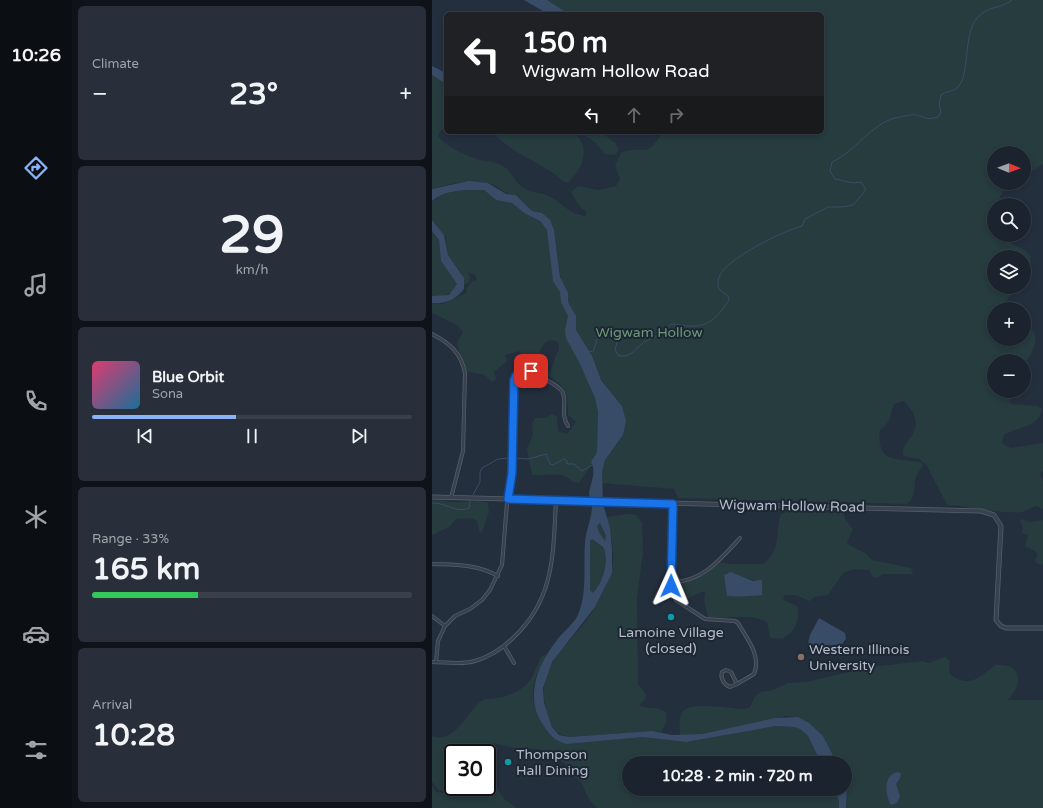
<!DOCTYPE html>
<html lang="en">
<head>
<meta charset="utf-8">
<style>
  body { margin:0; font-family:"Varela Round",sans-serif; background:#282f3a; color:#f1f3f6; height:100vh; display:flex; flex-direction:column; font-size:15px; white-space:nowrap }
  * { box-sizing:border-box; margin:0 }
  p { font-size:13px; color:#a0a4aa }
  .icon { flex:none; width:22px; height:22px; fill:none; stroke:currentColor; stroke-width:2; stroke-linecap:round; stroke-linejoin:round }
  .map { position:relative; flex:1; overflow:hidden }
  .details { display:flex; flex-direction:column; gap:6px; padding:6px; background:#0f1319; width:360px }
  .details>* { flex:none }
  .banner { position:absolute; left:12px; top:12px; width:380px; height:122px; border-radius:6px; box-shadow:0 2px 6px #0003,0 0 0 1px #39404a; background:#202124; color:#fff; overflow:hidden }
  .needle { width:26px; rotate:91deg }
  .tools { position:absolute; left:555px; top:146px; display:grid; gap:8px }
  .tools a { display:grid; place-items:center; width:44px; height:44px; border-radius:50%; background:#1b232e; box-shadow:0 2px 6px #0003,0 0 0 1px #39404a; font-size:20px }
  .speed { position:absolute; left:12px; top:744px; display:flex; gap:8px; font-size:20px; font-weight:700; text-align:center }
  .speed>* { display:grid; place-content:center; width:52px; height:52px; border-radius:50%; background:#1b232e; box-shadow:0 2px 6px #0003,0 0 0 1px #39404a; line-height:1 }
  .speed .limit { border:2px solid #111; border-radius:6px; background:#fff; color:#111 }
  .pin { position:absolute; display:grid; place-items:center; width:34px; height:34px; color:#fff; margin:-17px; border-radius:8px; box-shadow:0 2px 6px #0006 }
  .me { position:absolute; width:44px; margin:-22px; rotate:1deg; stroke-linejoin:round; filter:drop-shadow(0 0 3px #0008) }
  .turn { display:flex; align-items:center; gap:14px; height:84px; padding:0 12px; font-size:18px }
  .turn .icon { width:52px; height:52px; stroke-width:2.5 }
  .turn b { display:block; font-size:28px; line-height:34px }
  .lanes { display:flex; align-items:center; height:38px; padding:0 12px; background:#0003; justify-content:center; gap:20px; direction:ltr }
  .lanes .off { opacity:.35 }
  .big { font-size:30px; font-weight:800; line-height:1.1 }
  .details .widget { flex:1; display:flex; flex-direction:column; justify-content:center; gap:6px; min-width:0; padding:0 14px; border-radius:6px; background:#282f3a }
  .details .dial { align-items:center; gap:0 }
  .dial b { font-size:52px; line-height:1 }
  .song { display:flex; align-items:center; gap:12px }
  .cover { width:48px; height:48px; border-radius:6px; background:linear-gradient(135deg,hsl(340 70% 55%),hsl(200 70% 35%)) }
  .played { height:4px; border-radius:2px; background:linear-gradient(90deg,#8ab4f8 45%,#39404a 45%) }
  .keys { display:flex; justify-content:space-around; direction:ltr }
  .heat { display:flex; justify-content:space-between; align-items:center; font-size:22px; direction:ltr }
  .charge { height:6px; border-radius:3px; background:linear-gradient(90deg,#34c759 33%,#39404a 0) }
  .trip { position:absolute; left:190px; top:756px; width:230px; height:40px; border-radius:20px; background:#1b232e; box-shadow:0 2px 6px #0003,0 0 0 1px #39404a; font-weight:800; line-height:40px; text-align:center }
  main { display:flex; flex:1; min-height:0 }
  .menu { display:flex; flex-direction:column; width:72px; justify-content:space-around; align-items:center; background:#0b0e12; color:#a0a4aa }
  .menu .icon { width:28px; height:28px }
  .menu .active { color:#8ab4f8 }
  .menu b { font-size:18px; color:#f1f3f6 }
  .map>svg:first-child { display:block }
  .green { fill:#263c3f; fill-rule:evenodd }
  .water { fill:#394c67; fill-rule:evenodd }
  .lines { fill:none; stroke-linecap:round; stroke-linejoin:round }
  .stream { stroke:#394c67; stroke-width:1 }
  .minor-casing { stroke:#565f6c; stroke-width:4 }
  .tertiary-casing { stroke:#565f6c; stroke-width:5 }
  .minor { stroke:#38414e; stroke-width:2.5 }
  .tertiary { stroke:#38414e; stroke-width:3.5 }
  .route-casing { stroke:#114b97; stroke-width:10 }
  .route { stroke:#1a73e8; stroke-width:7 }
  .culture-dot { fill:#0f9aa8; stroke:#1d2633; stroke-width:1.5 }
  .education-dot { fill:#8d6e63; stroke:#1d2633; stroke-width:1.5 }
  .labels { text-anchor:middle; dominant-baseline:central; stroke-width:4; stroke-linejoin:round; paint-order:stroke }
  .park-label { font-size:14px; fill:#6b9a76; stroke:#1d2633 }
  .street-label { font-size:14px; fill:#b4bcc9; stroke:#1d2633 }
  .poi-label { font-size:14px; fill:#b4bcc9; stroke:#1d2633; text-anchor:start }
</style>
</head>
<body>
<main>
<nav class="menu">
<b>10:26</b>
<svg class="icon active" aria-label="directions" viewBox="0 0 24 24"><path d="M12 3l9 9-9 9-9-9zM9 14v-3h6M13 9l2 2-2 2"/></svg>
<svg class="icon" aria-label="music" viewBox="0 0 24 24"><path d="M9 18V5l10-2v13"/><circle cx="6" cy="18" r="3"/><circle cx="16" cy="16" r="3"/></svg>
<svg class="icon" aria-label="phone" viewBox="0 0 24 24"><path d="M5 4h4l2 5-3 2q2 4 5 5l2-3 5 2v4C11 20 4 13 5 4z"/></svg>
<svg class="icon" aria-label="climate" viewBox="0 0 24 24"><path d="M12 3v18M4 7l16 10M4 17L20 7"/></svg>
<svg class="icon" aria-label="car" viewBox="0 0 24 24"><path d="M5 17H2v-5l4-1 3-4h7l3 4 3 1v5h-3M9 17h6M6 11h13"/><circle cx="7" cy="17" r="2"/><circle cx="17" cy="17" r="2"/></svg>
<svg class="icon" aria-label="filters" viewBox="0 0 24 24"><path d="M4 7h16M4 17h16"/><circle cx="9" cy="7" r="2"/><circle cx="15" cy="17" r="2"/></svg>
</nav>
<section class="details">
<div class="widget"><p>Climate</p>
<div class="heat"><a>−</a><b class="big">23°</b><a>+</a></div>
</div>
<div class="widget dial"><b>29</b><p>km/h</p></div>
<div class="widget">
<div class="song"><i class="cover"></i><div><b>Blue Orbit</b><p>Sona</p></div></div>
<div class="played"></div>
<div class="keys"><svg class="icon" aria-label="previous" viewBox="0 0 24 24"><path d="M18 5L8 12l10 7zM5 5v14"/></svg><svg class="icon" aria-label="pause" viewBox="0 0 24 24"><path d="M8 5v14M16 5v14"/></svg><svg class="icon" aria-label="next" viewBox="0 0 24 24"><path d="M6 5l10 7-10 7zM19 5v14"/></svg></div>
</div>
<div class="widget"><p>Range · 33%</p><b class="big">165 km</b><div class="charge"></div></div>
<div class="widget"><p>Arrival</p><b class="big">10:28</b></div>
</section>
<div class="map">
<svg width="611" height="808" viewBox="0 0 611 808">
  <rect width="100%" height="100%" fill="#242f3e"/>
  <g class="green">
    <path d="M115,0H611V164L592,176V153H562V183H580L569,194L565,205H562V235L594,251L599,257L598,269L592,279V257H562V287H587L566,309H562V339H592V327C611,329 602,351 595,360L562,361V391H589L581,396L577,402L580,404L605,406L610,409C608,427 585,427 572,435L570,442L572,445L579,448L611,443V470L608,474L611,482V509L604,506C599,507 595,511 590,512C565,514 540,506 515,505L495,466L487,459L472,456C464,441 502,433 472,401L462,404C457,416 461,420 448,430C444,463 463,458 488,462L491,464C490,469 487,470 485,475C480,486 486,496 475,504L246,498L242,489L170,483V472L173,460L191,435L190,406L167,377L173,421H166L165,452L161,458L160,464L147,483L141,482C131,470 113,477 100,475L95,449L101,435L100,424L103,418H112L121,414L125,417L126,431L135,434L144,422L136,415C136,393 135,388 116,375C122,367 121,358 127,350L126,342C107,333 109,360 100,369L95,367L94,362L87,351L73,355L75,361L62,372L64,379L60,382L53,375L32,371L25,343L31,332L25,325L0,313V303L10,304L34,293L35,288L40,281L45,280L43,275L36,272L38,276L37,282L32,285L29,273L16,255L14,237L0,220V201C13,189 35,190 52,190L64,200L80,203L92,213L106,220L113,226L117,235L121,281H129L122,230L110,213L100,211L85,195C69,194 70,187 59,184C40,179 19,183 0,189V75L14,84V127L9,130L6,136C14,147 35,156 48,160C55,161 64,162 69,165C78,169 81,179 88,185C99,194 103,191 114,195C128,200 137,215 154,216V212C146,206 144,200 139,192L146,186L166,190L184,186L188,179L183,165L189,153C213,143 212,162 231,132H390V14H137Z"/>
    <path d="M61,132H142C159,149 152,167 136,183C129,181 127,177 121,173C102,160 75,150 61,132Z"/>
    <path d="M148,132H169L183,143L187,150L183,155L173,154L163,142Z"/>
    <path d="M0,231L7,240L9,261L25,284C22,295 11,297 0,296Z"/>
    <path d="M0,500C9,500 17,502 26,502C37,502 46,500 56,503L57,512L50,532L48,533L45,521L40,518L24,519L17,527L0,535Z"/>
    <path d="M354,512L412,513L413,519L421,529L415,542L417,545L433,553L440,560L479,568L481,574H452L444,578L440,576L437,570L424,569L412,572L396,595L382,597L378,601L363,595H353L351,600L365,606C369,616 363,634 351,638C347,639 342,638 338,638L335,622C317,612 295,620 276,617L272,600L273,592C265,591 259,600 250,599L246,589V582L257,580L286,562L298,564H332C337,558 342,553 344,545C346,535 345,525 349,514ZM303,573L305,575L324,581L317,595L298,597L295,596L292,575Z"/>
    <path d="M197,514L204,515L210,523L211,552L205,599L206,684L214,694L213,699L207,705C214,710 223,705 234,712L235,721L229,732L220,731L137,737C124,734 120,728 116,715C99,661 141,647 163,607C170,595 176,581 180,568C184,556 178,529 174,517Z"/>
    <path d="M590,519L598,522L611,520V563L609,565L603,562L606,554L603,551L593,546L596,535L590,533L591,527L588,521Z"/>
    <path d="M168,523L175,539L173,541L167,532L165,526Z"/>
    <path d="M160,539L171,547C178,561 171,582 161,593L158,591V541Z"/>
    <path d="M116,654C107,669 95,690 104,708C109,718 127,735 135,744L211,737L254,742L344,726L362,727L368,729L376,736L389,763H197V789H402L407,801V808H165L156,798L150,783L135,770L134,764L108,749H86L61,743L49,744L42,753H21V784L15,792L7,790L0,782V736C23,744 34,713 48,702C53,698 60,699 65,698C75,697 87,691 94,685C102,678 104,665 110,656Z"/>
    <path d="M513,657L517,660L518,674C537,689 548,677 563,665C591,663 592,685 575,700H611V808H414C416,793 413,778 413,763H405L391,736L366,717L354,716L270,734L248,735C248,728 246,716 251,711C261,701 300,709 313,709L318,707L324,695L329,692L341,690L356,683L374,682L439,667L491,661L496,663Z"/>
    <path d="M63,785L72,799L85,808H0V786L4,792L23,794L21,788L27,787L30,794H41Z"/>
  </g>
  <g class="water">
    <path d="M92,0H115L137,14H116Z"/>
    <path d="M0,66L14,73V84L0,75Z"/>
    <path d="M37,181L56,183L74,194L84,195L100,211L110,213L118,220L122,230L128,277L136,293V302L144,316V330L160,356L169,380L190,406L194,421L191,435L173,460L170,472L171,504L178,528L180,550V573L163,607L120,662L111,688L112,703L120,727L127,735L137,737L220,731L240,735L270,734L343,718L366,717L377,723L391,736L405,763H389L376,736L368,729L362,727L344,726L254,742L211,737L135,744C122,741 117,734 110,723C92,695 107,663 125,640C131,632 140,625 145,617C156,594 151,566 153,542C154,530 160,518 160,506C160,502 157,498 157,494C158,483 165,473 159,462L165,452L166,412L163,398L148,364L134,338L133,330L136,316L129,302L128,292L121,281L115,230L108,221L92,213L80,203L64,200L52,190C35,190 13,189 0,201V189ZM168,523L174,536L173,541L167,532L165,526ZM160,539L171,547C178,561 171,582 161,593L158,590V541Z"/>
    <path d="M0,220L12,235L16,255L32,278V289C23,300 14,304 0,303V296L17,295L25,284L9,261L7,240L0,231Z"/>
    <path d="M299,572L321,581L330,580V595C325,596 297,597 295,596L292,575Z"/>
    <path d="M387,618L413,633L414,639L410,644L391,646L376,644L378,635Z"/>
    <path d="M465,772L469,773L468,778L464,784L468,796L465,803L459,805C453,794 451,776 465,772Z"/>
    <path d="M413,778L415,786L414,808H407V801L402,789H413Z"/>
  </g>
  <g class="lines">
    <g class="stream">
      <path d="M157,351L161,352L166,336L173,329L180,328L188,332L183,350L187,356H193L200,353L212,342L229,334L239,324C245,324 251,326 257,326C277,328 287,315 297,300V297L287,289C285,283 286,277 290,272C301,256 351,231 370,226L373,219L396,207H410L421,205L434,190L429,182L422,183L403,179L398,171L400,162C423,152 439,124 463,118C469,117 479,114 485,115C495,118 494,120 506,117L509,112L507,104L509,95C513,91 521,92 525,88C539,75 530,37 545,18C556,5 570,9 580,0"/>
      <path d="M83,458L96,459L114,454L118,464L121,465L132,459L135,461V464H142L150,471L162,464"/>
      <path d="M41,495L48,482V473L50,468L66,459L77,458"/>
      <path d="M0,503C12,502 26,514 37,508L38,501"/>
    </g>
    <g class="minor-casing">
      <g id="minor">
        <path d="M0,334C18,343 29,353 33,373L31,451L19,498"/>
        <path d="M241,504L239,586L244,600L273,619L303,621L306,623C314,637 330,656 322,674L305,684"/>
        <path d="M0,564C23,565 45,564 66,576"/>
        <path d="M239,582C269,583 289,559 308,538"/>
        <path d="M0,616L13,626"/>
        <path d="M72,646L82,663"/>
        <path d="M0,662C14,662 30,665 43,661C57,657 71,648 82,637C123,598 121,553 124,501"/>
        <path d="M4,662L6,641L13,626L23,616L38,609L50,600L58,590L70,565L75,503L79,473L83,380C88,361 106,375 116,381C121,384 128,387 131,393C135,404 128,414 136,426"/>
        <path d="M294,670L299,672L305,684L298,687C292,685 288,678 290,672Z"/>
      </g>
    </g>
    <g class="tertiary-casing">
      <path id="tertiary" d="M0,497L549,511L562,515L569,526L564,620L569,626L574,628H611"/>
    </g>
    <use href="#minor" class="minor"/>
    <use href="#tertiary" class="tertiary"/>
  </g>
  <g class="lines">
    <g class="route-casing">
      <path id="route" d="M99,371C91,369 85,371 82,380L80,473L76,499L241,504L239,586"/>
    </g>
    <use href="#route" class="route"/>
  </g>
  <g class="culture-dot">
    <circle cx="239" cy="617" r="4"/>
    <circle cx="76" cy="762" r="4"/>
  </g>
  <circle class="education-dot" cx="369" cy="657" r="4"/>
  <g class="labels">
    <g class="park-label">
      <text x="217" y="332">Wigwam Hollow</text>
    </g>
    <g class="street-label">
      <text transform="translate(360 506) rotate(1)">Wigwam Hollow Road</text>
    </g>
    <g class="poi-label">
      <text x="239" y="632" text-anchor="middle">Lamoine Village<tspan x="239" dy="16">(closed)</tspan></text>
      <text x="377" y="649">Western Illinois<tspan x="377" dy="16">University</tspan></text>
      <text x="84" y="754">Thompson<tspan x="84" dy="16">Hall Dining</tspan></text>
    </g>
  </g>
</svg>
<div class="tools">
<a><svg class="needle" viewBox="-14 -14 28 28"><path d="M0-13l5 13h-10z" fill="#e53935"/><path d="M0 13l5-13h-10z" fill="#a0a4aa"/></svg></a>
<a><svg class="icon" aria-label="search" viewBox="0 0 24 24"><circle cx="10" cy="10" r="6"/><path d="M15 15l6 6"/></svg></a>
<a><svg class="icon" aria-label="layers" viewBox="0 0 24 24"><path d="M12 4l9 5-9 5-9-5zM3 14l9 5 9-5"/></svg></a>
<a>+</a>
<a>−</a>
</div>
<div class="speed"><div class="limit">30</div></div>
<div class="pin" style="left:99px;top:371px;background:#d93025"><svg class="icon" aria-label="arrive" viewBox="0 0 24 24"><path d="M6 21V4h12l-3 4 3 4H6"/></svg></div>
<svg class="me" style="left:239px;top:586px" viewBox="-20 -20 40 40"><path d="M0-17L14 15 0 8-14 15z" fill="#1a73e8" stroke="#fff" stroke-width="4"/></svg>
<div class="trip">10:28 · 2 min · 720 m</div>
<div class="banner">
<div class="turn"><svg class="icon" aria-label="left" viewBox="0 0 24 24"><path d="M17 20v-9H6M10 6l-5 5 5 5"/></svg><div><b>150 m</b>Wigwam Hollow Road</div></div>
<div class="lanes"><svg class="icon" aria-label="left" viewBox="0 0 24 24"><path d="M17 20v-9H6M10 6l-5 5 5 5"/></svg><svg class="icon off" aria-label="ahead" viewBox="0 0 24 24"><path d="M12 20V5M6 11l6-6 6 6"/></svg><svg class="icon off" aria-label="right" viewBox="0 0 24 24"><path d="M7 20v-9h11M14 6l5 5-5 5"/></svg></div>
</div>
</div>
</main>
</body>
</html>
